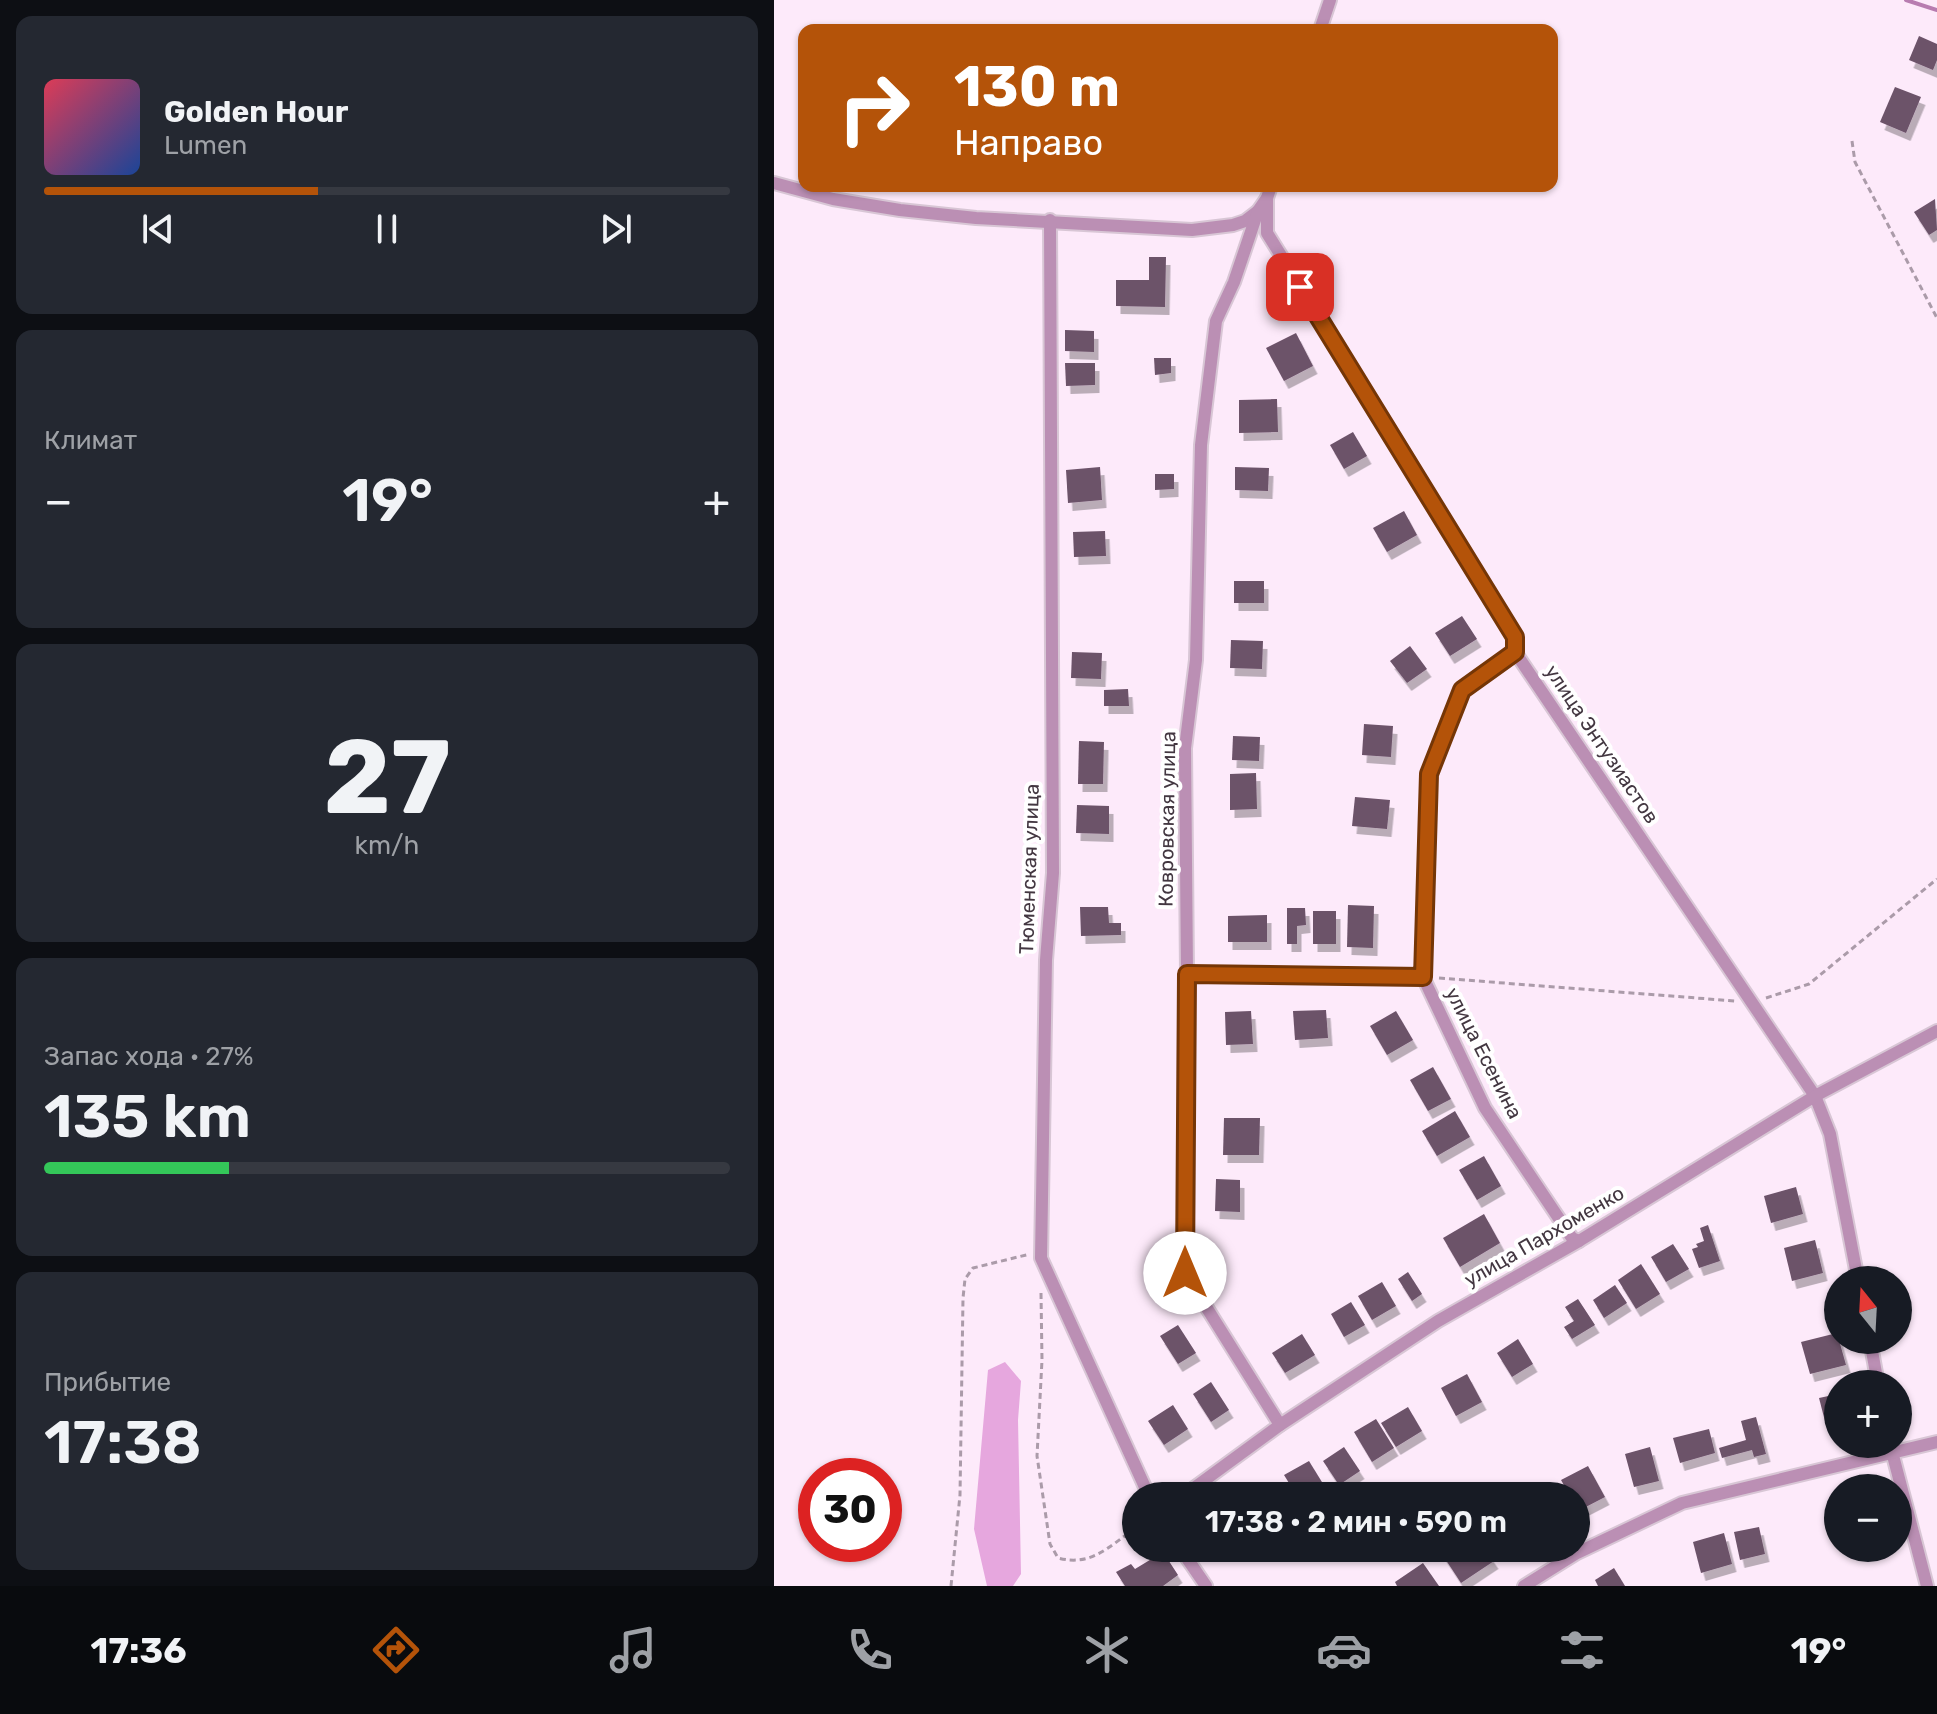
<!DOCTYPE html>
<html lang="ru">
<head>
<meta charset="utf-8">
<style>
  body { margin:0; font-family:Rubik,sans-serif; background:#242831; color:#f1f3f6; height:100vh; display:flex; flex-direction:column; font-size:30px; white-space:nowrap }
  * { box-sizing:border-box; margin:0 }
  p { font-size:26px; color:#9ea1a6 }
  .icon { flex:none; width:44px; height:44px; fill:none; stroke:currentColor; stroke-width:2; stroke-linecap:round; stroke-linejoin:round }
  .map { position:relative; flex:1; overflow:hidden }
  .drawer { display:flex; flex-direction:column; gap:16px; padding:16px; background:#0d0f14; width:774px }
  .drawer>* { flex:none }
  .top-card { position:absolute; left:24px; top:24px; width:760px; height:168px; border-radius:16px; box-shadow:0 2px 6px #0004; background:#b45309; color:#fff; overflow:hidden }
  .needle { width:52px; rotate:342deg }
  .tools { position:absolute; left:1050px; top:1266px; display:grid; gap:16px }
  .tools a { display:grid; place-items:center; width:88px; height:88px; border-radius:50%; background:#171b24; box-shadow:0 2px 6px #0004; font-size:40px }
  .speed { position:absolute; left:24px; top:1458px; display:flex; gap:16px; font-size:40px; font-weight:700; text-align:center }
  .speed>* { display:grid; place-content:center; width:104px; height:104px; border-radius:50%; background:#171b24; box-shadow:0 2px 6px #0004; line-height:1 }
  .speed .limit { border:12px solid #d22; background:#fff; color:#111 }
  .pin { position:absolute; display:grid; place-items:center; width:68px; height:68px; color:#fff; margin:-34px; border-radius:16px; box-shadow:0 4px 12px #0006 }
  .me { position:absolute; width:88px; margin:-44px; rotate:0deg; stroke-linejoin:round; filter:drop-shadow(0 0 6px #0008) }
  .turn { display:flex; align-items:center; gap:28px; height:168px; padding:0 24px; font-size:36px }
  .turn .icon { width:104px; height:104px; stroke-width:2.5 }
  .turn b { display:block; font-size:56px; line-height:68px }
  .big { font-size:60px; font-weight:600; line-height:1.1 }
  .drawer .widget { flex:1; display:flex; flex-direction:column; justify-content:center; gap:12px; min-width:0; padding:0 28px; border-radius:16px; background:#242831 }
  .drawer .dial { align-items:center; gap:0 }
  .dial b { font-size:104px; line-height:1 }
  .song { display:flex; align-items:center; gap:24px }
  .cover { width:96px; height:96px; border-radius:12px; background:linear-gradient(135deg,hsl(350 70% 55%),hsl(220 70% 35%)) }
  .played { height:8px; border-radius:4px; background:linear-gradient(90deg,#b45309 40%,#363941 40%) }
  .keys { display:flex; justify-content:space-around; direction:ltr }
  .heat { display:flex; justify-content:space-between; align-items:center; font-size:44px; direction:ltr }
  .charge { height:12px; border-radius:6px; background:linear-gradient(90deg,#34c759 27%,#363941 0) }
  .trip { position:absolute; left:348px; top:1482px; width:468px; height:80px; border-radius:40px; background:#171b24; box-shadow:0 2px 6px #0004; font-weight:600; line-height:80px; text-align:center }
  .dock { display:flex; height:128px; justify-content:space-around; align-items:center; background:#090b0e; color:#9ea1a6 }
  .dock .icon { width:56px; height:56px }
  .dock .selected { color:#b45309 }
  .dock b { font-size:36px; color:#f1f3f6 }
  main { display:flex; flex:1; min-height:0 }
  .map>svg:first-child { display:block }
  .forest { fill:#e6a7de }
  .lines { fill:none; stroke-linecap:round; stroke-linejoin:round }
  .stream { stroke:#b87cb0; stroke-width:4 }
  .building { fill:#6c5269; filter:url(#shadow) }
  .lane-casing { stroke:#d8c6d5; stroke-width:10 }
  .street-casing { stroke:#d8c6d5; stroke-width:16 }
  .path { stroke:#ab9ba9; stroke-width:3; stroke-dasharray:6 4; stroke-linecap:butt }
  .lane { stroke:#bb8fb4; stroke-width:6 }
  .street { stroke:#bb8fb4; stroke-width:12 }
  .route-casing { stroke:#753606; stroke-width:20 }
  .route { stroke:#b45309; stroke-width:14 }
  .labels { text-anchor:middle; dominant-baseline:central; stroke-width:8; stroke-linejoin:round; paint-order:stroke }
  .street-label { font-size:20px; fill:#433741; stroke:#fff }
</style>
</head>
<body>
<main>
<section class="drawer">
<div class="widget">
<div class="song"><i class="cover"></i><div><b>Golden Hour</b><p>Lumen</p></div></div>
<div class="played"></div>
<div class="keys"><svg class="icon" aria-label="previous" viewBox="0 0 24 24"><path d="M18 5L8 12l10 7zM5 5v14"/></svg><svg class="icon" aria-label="pause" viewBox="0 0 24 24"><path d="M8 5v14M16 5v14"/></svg><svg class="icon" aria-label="next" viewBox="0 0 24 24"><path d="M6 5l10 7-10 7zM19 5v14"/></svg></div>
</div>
<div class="widget"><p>Климат</p>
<div class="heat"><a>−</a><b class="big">19°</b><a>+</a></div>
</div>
<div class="widget dial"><b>27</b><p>km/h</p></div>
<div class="widget"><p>Запас хода · 27%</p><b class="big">135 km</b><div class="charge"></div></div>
<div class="widget"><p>Прибытие</p><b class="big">17:38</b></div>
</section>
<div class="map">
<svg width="1163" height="1586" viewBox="0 0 1163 1586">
  <defs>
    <filter id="shadow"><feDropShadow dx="4.5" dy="8" stdDeviation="0" flood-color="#0004"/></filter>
  </defs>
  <rect width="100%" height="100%" fill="#fdeafa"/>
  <path class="forest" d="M231,1362L247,1381L244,1420L247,1574L239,1586H213L200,1529L214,1370Z"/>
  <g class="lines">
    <path class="stream" d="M1132,0L1163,10"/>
  </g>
  <g class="building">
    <path d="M1145,36L1163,44V60L1159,70L1135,60Z"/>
    <path d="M1121,87L1147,97L1132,133L1106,122Z"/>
    <path d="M1161,199L1163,230L1155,235L1140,212Z"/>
    <path d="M375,257H392L391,307L342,306V280H375Z"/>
    <path d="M291,330L320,331V352L291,351Z"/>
    <path d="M522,333L539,366L510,381L492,348Z"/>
    <path d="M380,358H397V373L381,375Z"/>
    <path d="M291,363H321V385L292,386Z"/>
    <path d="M503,399L504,432L465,433V400Z"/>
    <path d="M579,432L593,456L570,469L556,445Z"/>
    <path d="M326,467L328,500L294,503L292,470Z"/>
    <path d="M461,467L495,468L494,491L461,490Z"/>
    <path d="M381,474H400V489L381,490Z"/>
    <path d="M630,511L643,535L613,552L599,528Z"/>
    <path d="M331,531L332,556L300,557L299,532Z"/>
    <rect x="460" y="581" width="30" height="22"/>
    <path d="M688,616L703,639L676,656L661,633Z"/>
    <path d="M457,640L489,641L488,669L456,668Z"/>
    <path d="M636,646L653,669L633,683L616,661Z"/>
    <path d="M298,652L328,653L327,679L297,678Z"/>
    <path d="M354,689L355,706H330V690Z"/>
    <path d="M590,724L619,726L617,757L588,755Z"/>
    <path d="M459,736L486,737L485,761L458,760Z"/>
    <path d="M305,741L330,742L329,784H304Z"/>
    <path d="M482,773L483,809L456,810V774Z"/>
    <path d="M581,797L616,800L613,829L578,826Z"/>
    <path d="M303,805L335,806V834L302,833Z"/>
    <path d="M574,905L600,906L599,948L573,947Z"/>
    <path d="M306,907H334L335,923H347V935L307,936Z"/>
    <path d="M513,908H531L532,925L523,926V944H513Z"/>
    <rect x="539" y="911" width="23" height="33"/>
    <path d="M493,915V942H454V916Z"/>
    <path d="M552,1010L554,1038L521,1040L519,1011Z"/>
    <path d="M477,1011L479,1044L452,1045L451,1012Z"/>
    <path d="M622,1011L639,1040L613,1055L596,1026Z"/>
    <path d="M659,1067L677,1099L654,1111L636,1080Z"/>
    <path d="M681,1111L696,1137L663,1156L648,1131Z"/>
    <path d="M450,1118H486L485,1155H449Z"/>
    <path d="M710,1156L727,1186L703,1200L685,1170Z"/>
    <path d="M442,1179L466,1180V1212L441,1211Z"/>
    <path d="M1022,1187L1029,1214L997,1223L990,1196Z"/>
    <path d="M710,1214L726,1243L686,1267L669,1238Z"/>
    <path d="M934,1225L946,1261L925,1268L918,1249L924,1247L922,1244L930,1241L926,1228Z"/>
    <path d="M1041,1240L1049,1273L1018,1281L1010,1248Z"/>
    <path d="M899,1244L915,1269L892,1282L877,1257Z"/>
    <path d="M867,1264L886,1294L862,1309L844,1280Z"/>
    <path d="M634,1272L648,1294L638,1301L624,1279Z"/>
    <path d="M608,1282L622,1306L598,1320L584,1296Z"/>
    <path d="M841,1285L853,1303L830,1318L819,1300Z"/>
    <path d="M804,1299L821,1325L798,1339L790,1327L800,1321L791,1307Z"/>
    <path d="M577,1302L591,1325L570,1337L557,1314Z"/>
    <path d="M404,1325L422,1353L404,1364L386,1336Z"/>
    <path d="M1063,1333L1072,1365L1036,1374L1027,1342Z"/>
    <path d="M528,1334L541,1355L511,1373L498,1353Z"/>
    <path d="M744,1339L759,1364L738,1377L723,1353Z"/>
    <path d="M693,1374L708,1402L682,1416L667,1388Z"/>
    <path d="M437,1382L455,1410L437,1422L419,1394Z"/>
    <path d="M1064,1394V1422L1052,1425L1045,1398Z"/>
    <path d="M399,1405L414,1429L390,1445L374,1421Z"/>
    <path d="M634,1407L648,1431L622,1447L607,1423Z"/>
    <path d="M982,1417L992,1454L980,1457L978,1450L948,1458L945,1448L972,1440L967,1421Z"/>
    <path d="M602,1419L620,1448L598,1462L580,1432Z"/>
    <path d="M935,1429L941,1453L906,1463L899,1438Z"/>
    <path d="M570,1447L586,1471L565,1485L549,1461Z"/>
    <path d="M876,1447L885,1481L860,1487L851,1454Z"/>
    <path d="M535,1461L554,1492L547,1496H523L510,1475Z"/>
    <path d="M814,1466L831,1497L804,1511L802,1496H796L787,1480Z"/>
    <path d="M508,1488L513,1496H494Z"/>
    <path d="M985,1527L991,1554L966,1560L960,1532Z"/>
    <path d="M950,1533L958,1564L927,1573L919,1542Z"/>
    <path d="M678,1548H711L720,1561L687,1583L668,1554Z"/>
    <path d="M389,1552L404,1575L389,1586H351L342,1572L357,1564L361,1569Z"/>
    <path d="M649,1563L665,1586H623L621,1582Z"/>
    <path d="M840,1568L851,1586H824L821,1580Z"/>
  </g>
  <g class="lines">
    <g class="lane-casing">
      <path id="lane" d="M413,974L649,977"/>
    </g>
    <g class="street-casing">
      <g id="street">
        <path d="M546,30L556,0"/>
        <path d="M0,183L59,199L126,210L202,218L418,230L459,225L471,221L484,211"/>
        <path d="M497,186L493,198L484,211L460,282L442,321L427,445L422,660L411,748L413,974L411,1273L506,1425"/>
        <path d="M493,198V233L626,447L741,637V652L1041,1096L1056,1134L1084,1280"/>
        <path d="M276,220L279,873L272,960L267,1258L375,1496"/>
        <path d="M741,652L688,690L655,774L649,977L711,1108L798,1238L805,1241"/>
        <path d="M1096,1340L1104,1384"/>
        <path d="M1116,1444L1153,1586"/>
        <path d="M409,1496L506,1425L664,1321L805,1241L1041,1096L1163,1031"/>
        <path d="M406,1548L432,1586"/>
        <path d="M750,1586L803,1553L908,1503L1163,1442"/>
      </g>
    </g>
    <g class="path">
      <path d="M1078,141L1081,162L1163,318"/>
      <path d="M665,978L961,1001"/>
      <path d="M992,998L1035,984L1163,879"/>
      <path d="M267,1293L268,1360L263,1456L276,1544L284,1558C318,1567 335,1546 362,1528"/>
      <path d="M177,1586L186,1495L189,1298L191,1279L199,1268L256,1254"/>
    </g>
    <use href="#lane" class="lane"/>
    <use href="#street" class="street"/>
  </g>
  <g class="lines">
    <g class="route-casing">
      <path id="route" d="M411,1273L413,974L649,977L655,774L688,690L741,652V637L526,287"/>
    </g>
    <use href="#route" class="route"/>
  </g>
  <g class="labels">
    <g class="street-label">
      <text transform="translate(828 744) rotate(56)">улица Энтузиастов</text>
      <text transform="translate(393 819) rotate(-89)">Ковровская улица</text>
      <text transform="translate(255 869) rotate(-88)">Тюменская улица</text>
      <text transform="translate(710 1053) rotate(63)">улица Есенина</text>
      <text transform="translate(770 1236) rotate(-30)">улица Пархоменко</text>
    </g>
  </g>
</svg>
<div class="tools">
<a><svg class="needle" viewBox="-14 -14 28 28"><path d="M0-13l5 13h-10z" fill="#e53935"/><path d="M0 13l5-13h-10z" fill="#9ea1a6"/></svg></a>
<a>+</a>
<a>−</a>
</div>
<div class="speed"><div class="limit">30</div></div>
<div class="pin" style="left:526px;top:287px;background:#d93025"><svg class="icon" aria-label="arrive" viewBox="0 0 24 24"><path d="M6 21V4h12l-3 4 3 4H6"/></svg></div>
<svg class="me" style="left:411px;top:1273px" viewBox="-20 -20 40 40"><circle r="19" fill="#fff"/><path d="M0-13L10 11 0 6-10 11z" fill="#b45309"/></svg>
<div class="trip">17:38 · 2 мин · 590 m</div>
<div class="top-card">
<div class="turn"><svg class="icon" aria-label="right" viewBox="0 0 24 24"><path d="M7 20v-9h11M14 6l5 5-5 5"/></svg><div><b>130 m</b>Направо</div></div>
</div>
</div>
</main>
<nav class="dock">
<b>17:36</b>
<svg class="icon selected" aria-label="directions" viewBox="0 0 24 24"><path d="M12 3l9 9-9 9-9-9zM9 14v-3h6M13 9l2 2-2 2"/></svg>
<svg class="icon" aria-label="music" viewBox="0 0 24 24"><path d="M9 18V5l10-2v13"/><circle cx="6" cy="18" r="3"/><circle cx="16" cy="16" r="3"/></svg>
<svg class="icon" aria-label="phone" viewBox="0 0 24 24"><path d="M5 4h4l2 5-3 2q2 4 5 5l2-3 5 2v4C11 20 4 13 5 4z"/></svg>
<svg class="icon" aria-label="climate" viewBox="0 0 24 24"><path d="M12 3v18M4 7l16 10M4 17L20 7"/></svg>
<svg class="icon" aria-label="car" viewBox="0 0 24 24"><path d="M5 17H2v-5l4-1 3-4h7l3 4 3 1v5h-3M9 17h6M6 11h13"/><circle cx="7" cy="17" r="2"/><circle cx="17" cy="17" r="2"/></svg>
<svg class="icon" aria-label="filters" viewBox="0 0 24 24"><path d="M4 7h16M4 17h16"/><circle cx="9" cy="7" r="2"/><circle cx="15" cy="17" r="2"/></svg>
<b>19°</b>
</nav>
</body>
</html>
